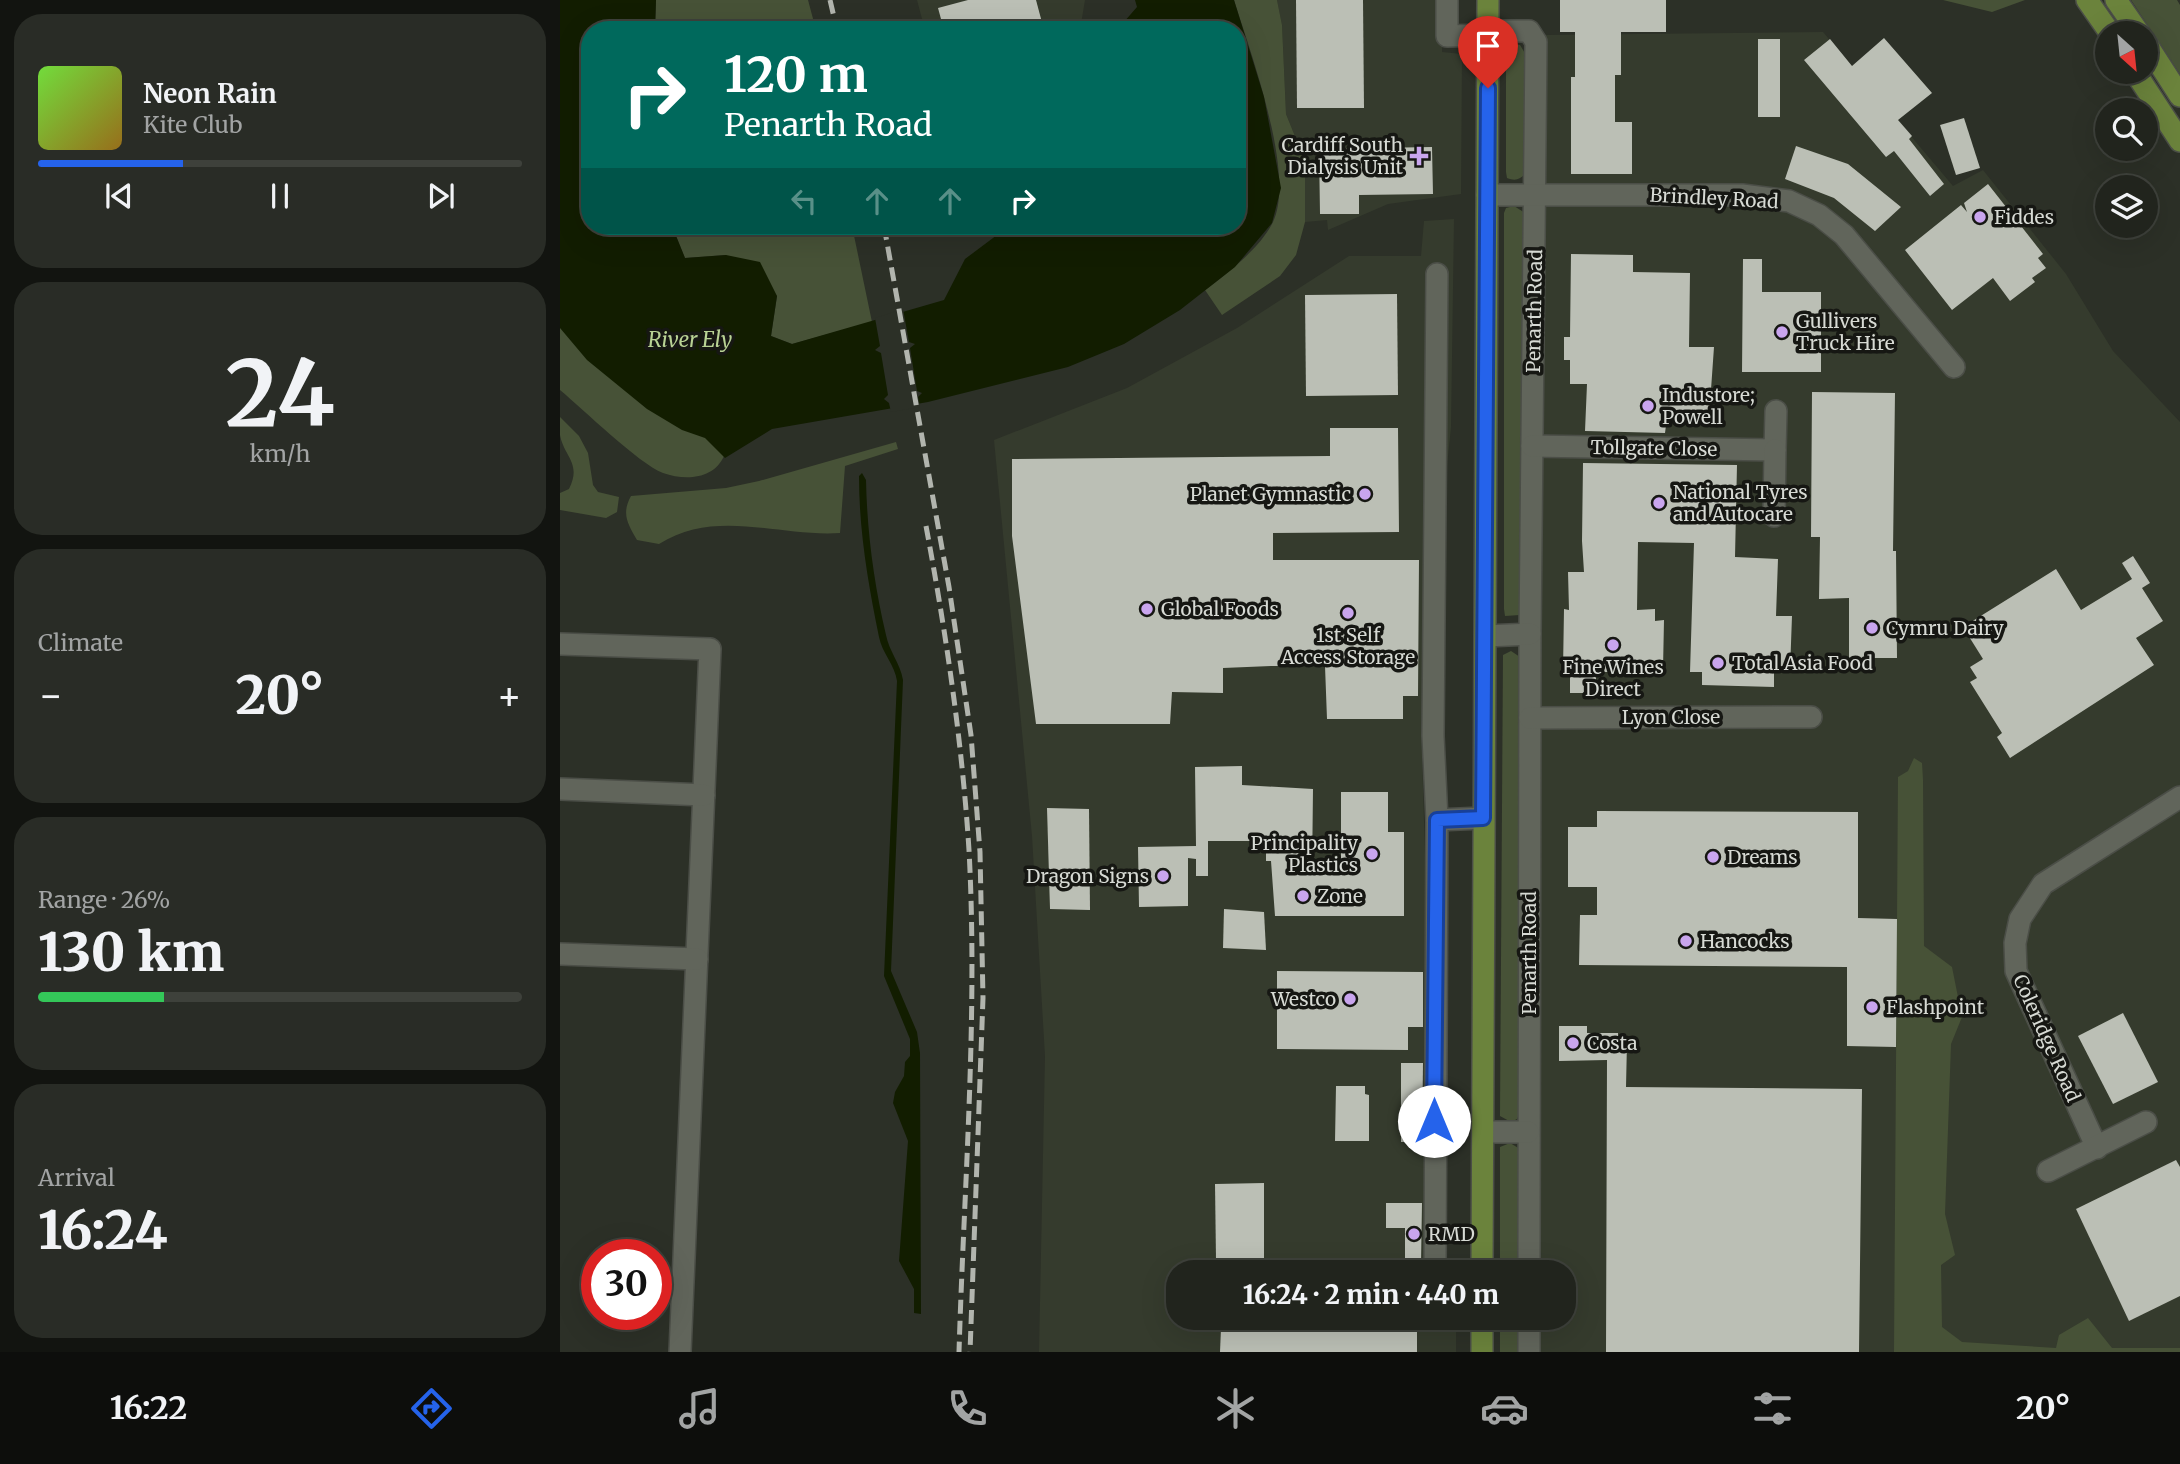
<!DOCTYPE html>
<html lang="en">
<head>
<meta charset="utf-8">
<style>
  body { margin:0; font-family:Merriweather,serif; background:#292c26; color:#f1f3f6; height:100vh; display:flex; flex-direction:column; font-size:26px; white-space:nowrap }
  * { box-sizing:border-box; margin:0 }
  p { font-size:23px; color:#a2a4a4 }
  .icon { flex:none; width:38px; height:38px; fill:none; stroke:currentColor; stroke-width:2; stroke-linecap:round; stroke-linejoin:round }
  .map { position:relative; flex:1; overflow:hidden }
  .sheet { display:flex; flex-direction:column; gap:14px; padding:14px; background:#121410; width:560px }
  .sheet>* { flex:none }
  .hud { position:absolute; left:21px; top:21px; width:665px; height:214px; border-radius:28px; box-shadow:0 7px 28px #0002,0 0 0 2px #3e413b; background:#00695c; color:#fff; overflow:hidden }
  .needle { width:46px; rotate:153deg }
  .fabs { position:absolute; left:1535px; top:21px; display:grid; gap:14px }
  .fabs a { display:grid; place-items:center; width:63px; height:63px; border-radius:50%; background:#21241d; box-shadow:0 7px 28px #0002,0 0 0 2px #3e413b; font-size:35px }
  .speed { position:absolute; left:21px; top:1239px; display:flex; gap:14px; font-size:35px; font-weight:700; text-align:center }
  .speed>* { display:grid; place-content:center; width:91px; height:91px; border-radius:50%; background:#21241d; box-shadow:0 7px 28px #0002,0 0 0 2px #3e413b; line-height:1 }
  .speed .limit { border:10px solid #d22; background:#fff; color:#111 }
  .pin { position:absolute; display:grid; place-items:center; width:60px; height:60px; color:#fff; margin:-72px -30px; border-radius:50% 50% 50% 0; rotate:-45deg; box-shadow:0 0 7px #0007 }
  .pin .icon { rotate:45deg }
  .me { position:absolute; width:77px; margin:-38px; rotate:0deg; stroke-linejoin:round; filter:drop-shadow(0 0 5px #0008) }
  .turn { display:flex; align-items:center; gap:24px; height:147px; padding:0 28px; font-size:32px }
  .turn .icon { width:91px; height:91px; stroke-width:2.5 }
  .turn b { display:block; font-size:49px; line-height:60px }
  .lanes { display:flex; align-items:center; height:66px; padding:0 28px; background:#0003; justify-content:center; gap:35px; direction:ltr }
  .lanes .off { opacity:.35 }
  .big { font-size:52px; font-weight:800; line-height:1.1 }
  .sheet .tile { flex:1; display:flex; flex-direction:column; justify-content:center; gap:10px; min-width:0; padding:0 24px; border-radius:28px; background:#292c26 }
  .sheet .dial { align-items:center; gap:0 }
  .dial b { font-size:91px; line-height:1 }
  .song { display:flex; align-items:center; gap:21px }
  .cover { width:84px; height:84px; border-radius:10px; background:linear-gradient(135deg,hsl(100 70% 55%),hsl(40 70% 35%)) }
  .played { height:7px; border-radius:4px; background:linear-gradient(90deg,#2563eb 30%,#3e413b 30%) }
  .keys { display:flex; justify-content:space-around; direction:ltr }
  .heat { display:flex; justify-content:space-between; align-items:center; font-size:38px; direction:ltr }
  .charge { height:10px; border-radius:5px; background:linear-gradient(90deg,#34c759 26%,#3e413b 0) }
  .trip { position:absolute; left:606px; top:1260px; width:410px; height:70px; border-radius:28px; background:#21241d; box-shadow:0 7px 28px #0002,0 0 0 2px #3e413b; font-weight:800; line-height:70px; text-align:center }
  .dock { display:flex; height:112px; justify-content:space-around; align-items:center; background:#0d0e0c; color:#a2a4a4 }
  .dock .icon { width:49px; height:49px }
  .dock .active { color:#2563eb }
  .dock b { font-size:32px; color:#f1f3f6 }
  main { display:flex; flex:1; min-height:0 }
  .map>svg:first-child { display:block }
  .built { fill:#353b2d }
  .green { fill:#475237 }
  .water { fill:#121d00 }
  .pier { fill:#2c3027 }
  .building { fill:#bbbfb5 }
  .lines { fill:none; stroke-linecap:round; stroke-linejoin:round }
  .minor-casing { stroke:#4b4e47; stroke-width:24 }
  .major-casing { stroke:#4b4e47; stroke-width:24 }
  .minor { stroke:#61655b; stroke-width:21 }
  .major { stroke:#6b833c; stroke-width:21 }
  .rail { stroke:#b2b5ae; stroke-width:5; stroke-dasharray:14 7; stroke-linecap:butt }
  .route-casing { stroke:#184099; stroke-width:18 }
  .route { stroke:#2563eb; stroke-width:12 }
  .poi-dot { fill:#c9a5ee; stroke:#161713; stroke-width:2.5 }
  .labels { text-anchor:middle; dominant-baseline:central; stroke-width:7; stroke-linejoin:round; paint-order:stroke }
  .poi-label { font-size:19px; fill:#d7dad4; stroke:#161713; text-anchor:start }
  .street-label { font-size:19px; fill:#d7dad4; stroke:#161713 }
  .water-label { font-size:21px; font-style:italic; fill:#b8d294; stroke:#161713 }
</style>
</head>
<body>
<main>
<section class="sheet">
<div class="tile">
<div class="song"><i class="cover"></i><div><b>Neon Rain</b><p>Kite Club</p></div></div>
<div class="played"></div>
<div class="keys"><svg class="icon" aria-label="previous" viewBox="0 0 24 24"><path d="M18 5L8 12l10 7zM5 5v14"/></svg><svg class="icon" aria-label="pause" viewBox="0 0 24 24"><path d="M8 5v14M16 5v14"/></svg><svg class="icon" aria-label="next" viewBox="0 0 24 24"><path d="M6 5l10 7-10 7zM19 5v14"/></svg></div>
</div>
<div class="tile dial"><b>24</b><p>km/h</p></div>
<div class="tile"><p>Climate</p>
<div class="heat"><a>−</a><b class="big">20°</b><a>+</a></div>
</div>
<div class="tile"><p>Range · 26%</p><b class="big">130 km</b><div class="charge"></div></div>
<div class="tile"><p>Arrival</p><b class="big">16:24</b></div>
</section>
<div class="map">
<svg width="1620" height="1352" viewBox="0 0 1620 1352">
  <rect width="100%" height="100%" fill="#2c3027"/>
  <g class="built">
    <path d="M357,0H525L520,30H365Z"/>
    <path d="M717,0H882V52L902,54L901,194L828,204L768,230L767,220L745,222V161L726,114L722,25Z"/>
    <path d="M1263,32L1393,186L1423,170L1506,274L1553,351L1620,422V1352H975V1318H1003V1272H975L986,35Z"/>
    <path d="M894,219L891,427L861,722L867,920V1272H618V1318H896V1352H479L485,1056L472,836L434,440L567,388L677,328L789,256H861L864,221Z"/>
  </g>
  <g class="green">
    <path d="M96,0H248L256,30H95Z"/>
    <path d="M674,0H717L722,25L726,114L745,161V222L736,255L720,276L662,315L645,290C667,274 701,247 713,222C736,174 690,52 674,0Z"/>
    <path d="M1383,0H1465L1432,12Z"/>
    <path d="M1571,0H1617L1620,5V74Z"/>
    <path d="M954,44L960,45L966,55L965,174C959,180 955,181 947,178L946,172V51Z"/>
    <path d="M954,206L965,213L960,615L945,616L944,609V213L946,208Z"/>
    <path d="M112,226H292L312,322L232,344L211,336L217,296L166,255L125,258Z"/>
    <path d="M0,315L141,432L164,456C154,479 126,481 103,473C78,463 24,410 0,390Z"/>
    <path d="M0,417L19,436L28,453L33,485L38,492L59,497L57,512L46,518L0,510V493L9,489C22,463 4,457 0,435C0,430 0,423 0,417Z"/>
    <path d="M336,442L338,449L285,466L280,533C218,537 156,508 99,544L77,540C68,524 61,514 71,496L166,488L199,481Z"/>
    <path d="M951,651L963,659L960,1111L957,1119L951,1122L940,1116L943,655Z"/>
    <path d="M1354,758L1362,763L1363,780L1364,946L1392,967L1402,1017L1391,1044L1385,1214L1395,1255L1381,1265L1382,1327L1402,1342L1496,1348L1499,1335L1528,1318L1552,1348H1620V1352H1334L1338,777L1348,771Z"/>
    <path d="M950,1143L960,1149L959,1272H940V1147Z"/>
    <rect x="940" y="1318" width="19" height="34"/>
  </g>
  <g class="water">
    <path d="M0,0H96L95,30H30V226H112L125,258L166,255L200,262L217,296L211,336L232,344L384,300L405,259L449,226H677V30H557L577,7L575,0H674L704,97L721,188L712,223L675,267L620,310L564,344L508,367L368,402L212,429L165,458L145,438L122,430L87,409L27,360L0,328Z"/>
    <path d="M302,473L306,480C307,532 314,584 326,635C329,651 340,663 343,680L331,971L357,1032L360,1053L361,1314L354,1313V1289L339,1261L348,1141L333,1103L335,1092L344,1076L345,1062L350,1056V1039L324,976L337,681C335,665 322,653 319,637C308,583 299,531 299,476Z"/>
  </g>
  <path class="pier" d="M343,309L349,342L355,344L350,348L357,391L362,393L358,397L360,407L331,412L329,403L324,399L328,395L321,353L315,350L320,346L315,318Z"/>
  <g class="building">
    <path d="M408,0H476L484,30H384L378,8Z"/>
    <path d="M736,0H803L804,108H737Z"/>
    <path d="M1000,0H1106V32H1061V75H1055V122H1072V174H1011V77H1015V32H1000Z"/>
    <path d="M1324,38L1372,93L1338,120L1352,136L1349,139L1384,184L1370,196L1334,151L1326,157L1244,60L1270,39L1292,66Z"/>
    <rect x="1198" y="39" width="22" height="78"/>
    <path d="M1404,118L1420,168L1396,175L1380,125Z"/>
    <path d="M1236,146L1288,164L1341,207L1315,231L1274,198L1225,179Z"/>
    <path d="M872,147L873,194L799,195V214H760L759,149Z"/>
    <path d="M1428,184L1483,254L1478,258L1486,268L1472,278L1475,282L1450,301L1433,278L1392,310L1345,250L1401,205L1407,212L1404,203Z"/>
    <path d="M1011,254L1073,255V272L1130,273L1129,347H1154L1149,418H1107L1105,433L1025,431L1027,384H1010V360H1004V337H1010Z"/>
    <path d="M1183,259H1202V292H1261V372H1182Z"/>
    <path d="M837,294L838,395L746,396L745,295Z"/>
    <path d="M1252,392L1335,393L1333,551H1336L1337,658H1289V598L1259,599L1260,537H1251Z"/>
    <path d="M770,428H838L839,532L713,533V560H859L858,696H843V719H767L765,666H711L663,668V693L612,692L610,724H476L452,536V459L770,456Z"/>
    <path d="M1023,463L1177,465L1175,557L1218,559L1216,616H1232L1230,671H1214V687L1142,685V672H1130L1134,543L1078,542L1077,610L1095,609V621L1104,620L1103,669H1095V672H1036V693H1010V671L1003,670L1004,609L1009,610L1008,572H1024L1022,541Z"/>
    <path d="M1573,556L1590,583L1582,588L1603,621L1576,638L1594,665L1450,758L1437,737L1442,733L1410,682L1417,678L1410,667L1423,659L1403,627L1496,569L1521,610L1572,579L1562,563Z"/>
    <path d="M682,766V785L753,789L752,875L781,874V792H828V832H844V916H715L711,861H706V841H648V876H636V859L628,858V906L579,907L578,847L636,846L635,767Z"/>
    <path d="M487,808L529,809L530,910L490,909Z"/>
    <path d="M1037,811L1298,812V918L1337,919L1336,1047L1287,1046V967L1019,965L1020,915H1037V887H1008V827H1037Z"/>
    <path d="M664,909L704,912L706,950L663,948Z"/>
    <path d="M717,971L863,972V1027H848V1050L717,1049Z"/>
    <path d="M1563,1013L1598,1082L1553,1104L1518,1036Z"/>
    <path d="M999,1026H1027V1033H1058V1042H1067L1066,1087L1302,1089L1299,1352H1046L1047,1060L999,1061Z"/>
    <path d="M841,1063H863L862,1142H841Z"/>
    <path d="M776,1086H805V1094L809,1095V1141H775Z"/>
    <path d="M1616,1160L1620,1167V1296L1569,1321L1516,1209Z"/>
    <path d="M704,1183V1260H656L655,1184Z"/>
    <path d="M826,1203H862L861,1264H845V1228H826Z"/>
    <path d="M661,1328L857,1332V1352H660Z"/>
  </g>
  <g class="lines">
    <g class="minor-casing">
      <g id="minor">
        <path d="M887,0V36L928,35"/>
        <path d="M928,31H969L976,42L970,634L969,1272"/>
        <path d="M927,195H1182L1229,201L1259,215L1284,235L1394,367"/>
        <path d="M972,446L1215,450L1216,411"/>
        <path d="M1214,516L1215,450"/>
        <path d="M926,636L970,634"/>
        <path d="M0,644L150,649L120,1352"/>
        <path d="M970,718L1251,717"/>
        <path d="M0,789L144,795"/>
        <path d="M877,820L923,818"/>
        <path d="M0,954L137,959"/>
        <path d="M924,1132H968"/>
        <path d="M1537,1148L1456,971L1455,943L1460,919L1483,884L1620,797"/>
        <path d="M1488,1171L1586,1122"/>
        <path d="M875,1272L877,820L873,736L877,274"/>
        <path d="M969,1318V1352"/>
      </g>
    </g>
    <g class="major-casing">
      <g id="major">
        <path d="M1527,0L1550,33"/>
        <path d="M1556,0L1579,33"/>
        <path d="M1586,43L1620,96"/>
        <path d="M1575,72L1620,141"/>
        <path d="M922,1272L928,0"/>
        <path d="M922,1352V1318"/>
      </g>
    </g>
    <use href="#minor" class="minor"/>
    <use href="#major" class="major"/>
    <g class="rail">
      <path d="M270,0L277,30"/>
      <path d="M324,226L389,587L411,735L420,852L423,998L410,1352"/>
      <path d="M366,526C386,633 402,741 409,850C418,1017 404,1185 399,1352"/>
    </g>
  </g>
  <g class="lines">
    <g class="route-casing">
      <path id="route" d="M874,1121L877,820L923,818L928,88"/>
    </g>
    <use href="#route" class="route"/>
  </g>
  <g class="poi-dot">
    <path d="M855.5 145.5h7v7h7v7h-7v7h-7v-7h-7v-7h7z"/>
    <circle cx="1420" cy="217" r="7"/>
    <circle cx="1222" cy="332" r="7"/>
    <circle cx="1088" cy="406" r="7"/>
    <circle cx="805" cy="494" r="7"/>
    <circle cx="1099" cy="503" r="7"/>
    <circle cx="587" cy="609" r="7"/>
    <circle cx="788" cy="613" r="7"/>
    <circle cx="1312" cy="628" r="7"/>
    <circle cx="1053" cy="645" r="7"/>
    <circle cx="1158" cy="663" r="7"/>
    <circle cx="812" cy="854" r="7"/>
    <circle cx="1153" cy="857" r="7"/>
    <circle cx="603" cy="876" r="7"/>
    <circle cx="743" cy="896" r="7"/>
    <circle cx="1126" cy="941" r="7"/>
    <circle cx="790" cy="999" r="7"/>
    <circle cx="1312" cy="1007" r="7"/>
    <circle cx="1013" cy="1043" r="7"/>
    <circle cx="854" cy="1234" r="7"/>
  </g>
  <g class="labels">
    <g class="poi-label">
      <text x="843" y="145" text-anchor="end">Cardiff South<tspan x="843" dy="22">Dialysis Unit</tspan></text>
      <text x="1434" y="217">Fiddes</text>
      <text x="1236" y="321">Gullivers<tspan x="1236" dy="22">Truck Hire</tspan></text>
      <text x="1102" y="395">Industore;<tspan x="1102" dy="22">Powell</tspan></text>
      <text x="1113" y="492">National Tyres<tspan x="1113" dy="22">and Autocare</tspan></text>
      <text x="791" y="494" text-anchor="end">Planet Gymnastic</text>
      <text x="601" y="609">Global Foods</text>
      <text x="1326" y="628">Cymru Dairy</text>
      <text x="788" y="635" text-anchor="middle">1st Self<tspan x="788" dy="22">Access Storage</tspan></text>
      <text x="1172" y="663">Total Asia Food</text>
      <text x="1053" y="667" text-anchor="middle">Fine Wines<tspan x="1053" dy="22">Direct</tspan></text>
      <text x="798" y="843" text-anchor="end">Principality<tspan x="798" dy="22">Plastics</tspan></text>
      <text x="1167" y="857">Dreams</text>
      <text x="589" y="876" text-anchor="end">Dragon Signs</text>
      <text x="757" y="896">Zone</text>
      <text x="1140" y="941">Hancocks</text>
      <text x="776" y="999" text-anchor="end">Westco</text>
      <text x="1326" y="1007">Flashpoint</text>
      <text x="1027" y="1043">Costa</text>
      <text x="868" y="1234">RMD</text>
    </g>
    <g class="street-label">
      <text transform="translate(1154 198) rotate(3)">Brindley Road</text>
      <text transform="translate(974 311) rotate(-89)">Penarth Road</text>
      <text transform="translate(1094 448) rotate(1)">Tollgate Close</text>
      <text x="1111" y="717">Lyon Close</text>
      <text transform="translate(969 953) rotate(-90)">Penarth Road</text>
      <text transform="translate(1487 1038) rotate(66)">Coleridge Road</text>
    </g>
    <g class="water-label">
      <text x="130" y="339">River Ely</text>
    </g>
  </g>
</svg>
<div class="fabs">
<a><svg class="needle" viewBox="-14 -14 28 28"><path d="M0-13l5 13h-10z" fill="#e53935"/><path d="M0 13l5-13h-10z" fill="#a2a4a4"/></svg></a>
<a><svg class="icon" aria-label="search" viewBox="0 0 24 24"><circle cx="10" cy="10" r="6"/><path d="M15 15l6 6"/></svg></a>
<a><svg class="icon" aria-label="layers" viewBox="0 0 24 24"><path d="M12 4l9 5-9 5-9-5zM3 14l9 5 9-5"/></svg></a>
</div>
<div class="speed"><div class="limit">30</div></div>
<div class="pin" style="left:928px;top:88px;background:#d93025"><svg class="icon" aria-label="arrive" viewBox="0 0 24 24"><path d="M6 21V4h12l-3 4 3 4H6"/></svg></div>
<svg class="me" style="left:874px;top:1121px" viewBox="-20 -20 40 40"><circle r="19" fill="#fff"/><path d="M0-13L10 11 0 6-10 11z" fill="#2563eb"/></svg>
<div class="trip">16:24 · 2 min · 440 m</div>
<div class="hud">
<div class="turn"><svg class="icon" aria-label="right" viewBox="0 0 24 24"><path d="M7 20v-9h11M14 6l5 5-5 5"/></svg><div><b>120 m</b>Penarth Road</div></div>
<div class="lanes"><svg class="icon off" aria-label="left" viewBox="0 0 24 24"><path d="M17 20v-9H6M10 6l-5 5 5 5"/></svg><svg class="icon off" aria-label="ahead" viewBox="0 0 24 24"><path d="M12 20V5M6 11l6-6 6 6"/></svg><svg class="icon off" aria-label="ahead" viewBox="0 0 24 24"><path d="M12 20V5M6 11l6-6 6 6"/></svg><svg class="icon" aria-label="right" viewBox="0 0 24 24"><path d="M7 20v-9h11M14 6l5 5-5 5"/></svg></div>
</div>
</div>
</main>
<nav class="dock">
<b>16:22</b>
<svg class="icon active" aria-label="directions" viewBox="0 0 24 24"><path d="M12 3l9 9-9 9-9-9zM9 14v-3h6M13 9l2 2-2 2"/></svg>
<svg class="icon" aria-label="music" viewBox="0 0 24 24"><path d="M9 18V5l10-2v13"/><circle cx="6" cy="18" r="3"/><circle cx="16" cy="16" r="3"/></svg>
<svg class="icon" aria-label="phone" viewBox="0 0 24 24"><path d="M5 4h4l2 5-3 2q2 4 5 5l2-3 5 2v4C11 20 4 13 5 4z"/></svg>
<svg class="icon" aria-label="climate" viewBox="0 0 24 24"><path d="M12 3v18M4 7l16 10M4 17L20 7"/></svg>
<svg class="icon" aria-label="car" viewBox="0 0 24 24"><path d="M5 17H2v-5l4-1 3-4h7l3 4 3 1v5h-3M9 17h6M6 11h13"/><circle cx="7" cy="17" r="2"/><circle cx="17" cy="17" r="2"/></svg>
<svg class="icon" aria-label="filters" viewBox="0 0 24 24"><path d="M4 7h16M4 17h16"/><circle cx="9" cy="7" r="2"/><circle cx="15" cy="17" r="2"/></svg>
<b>20°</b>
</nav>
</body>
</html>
